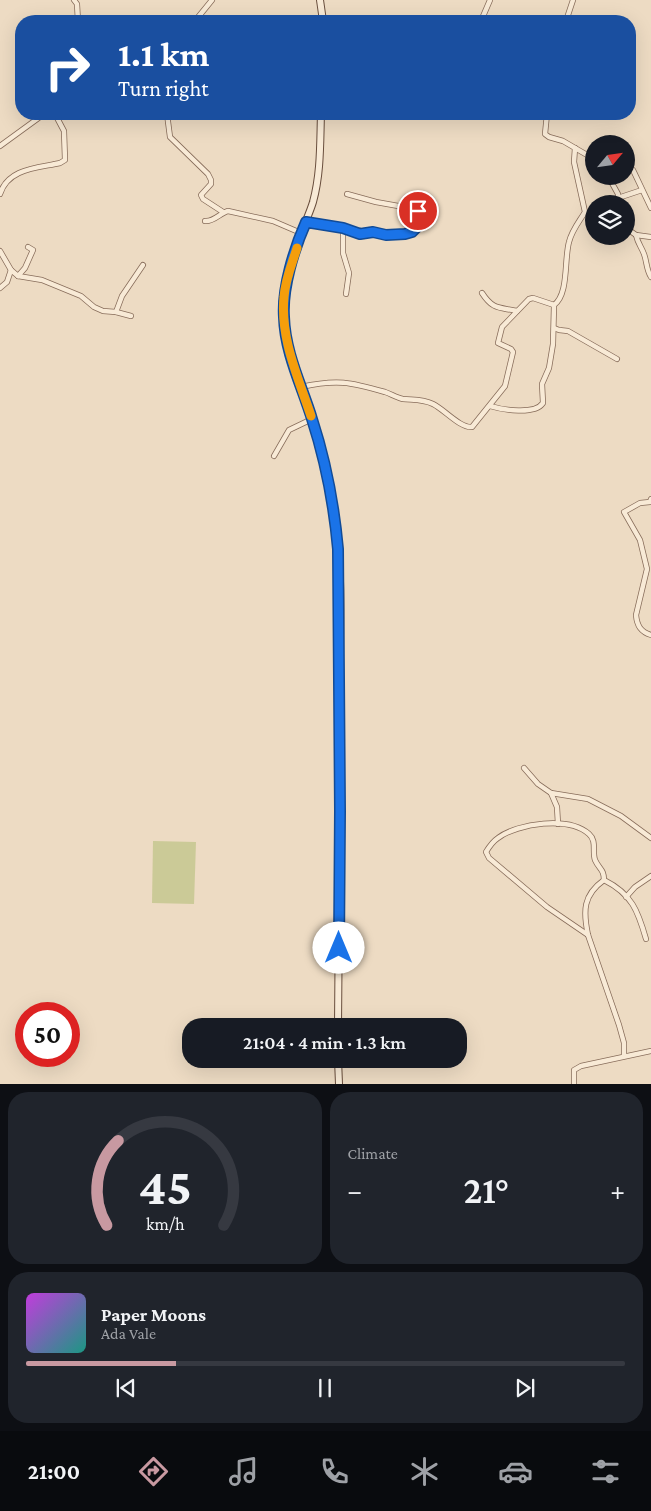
<!DOCTYPE html>
<html lang="en">
<head>
<meta charset="utf-8">
<style>
  body { margin:0; font-family:"Crimson Pro",serif; background:#20242c; color:#f1f3f6; height:100vh; display:flex; flex-direction:column; font-size:19px; white-space:nowrap }
  * { box-sizing:border-box; margin:0 }
  p { font-size:16px; color:#9ea1a6 }
  .icon { flex:none; width:28px; height:28px; fill:none; stroke:currentColor; stroke-width:2; stroke-linecap:round; stroke-linejoin:round }
  .map { position:relative; height:1084px; overflow:hidden }
  .sheet { display:flex; flex-direction:column; gap:8px; padding:8px; background:#0d0f14; flex:1 }
  .sheet>* { flex:none }
  .banner { position:absolute; left:15px; top:15px; width:621px; height:105px; border-radius:20px; box-shadow:0 5px 20px #0002; background:#1a4fa0; color:#fff; overflow:hidden }
  .needle { width:32px; rotate:61deg }
  .buttons { position:absolute; left:585px; top:135px; display:grid; gap:10px }
  .buttons a { display:grid; place-items:center; width:50px; height:50px; border-radius:50%; background:#171b24; box-shadow:0 5px 20px #0002; font-size:25px }
  .speed { position:absolute; left:15px; top:1002px; display:flex; gap:10px; font-size:25px; font-weight:700; text-align:center }
  .speed>* { display:grid; place-content:center; width:65px; height:65px; border-radius:50%; background:#171b24; box-shadow:0 5px 20px #0002; line-height:1 }
  .speed .limit { border:8px solid #d22; background:#fff; color:#111 }
  .pin { position:absolute; display:grid; place-items:center; width:42px; height:42px; color:#fff; margin:-21px; border:2px solid #fff; border-radius:50%; box-shadow:0 1px 5px #0007 }
  .me { position:absolute; width:55px; margin:-28px; rotate:0deg; stroke-linejoin:round; filter:drop-shadow(0 0 4px #0008) }
  .turn { display:flex; align-items:center; gap:18px; height:105px; padding:0 20px; font-size:22px }
  .turn .icon { width:65px; height:65px; stroke-width:2.5 }
  .turn b { display:block; font-size:35px; line-height:42px }
  .big { font-size:38px; font-weight:600; line-height:1.1 }
  .sheet .widget { flex:1; display:flex; flex-direction:column; justify-content:center; gap:8px; min-width:0; padding:0 18px; border-radius:20px; background:#20242c }
  .sheet .dial { align-items:center; gap:0 }
  .dial svg { height:130px; overflow:visible; fill:none; stroke:#363941; stroke-width:7; stroke-linecap:round; text-anchor:middle }
  .dial text { fill:#f1f3f6; stroke:none }
  .song { display:flex; align-items:center; gap:15px }
  .cover { width:60px; height:60px; border-radius:8px; background:linear-gradient(135deg,hsl(290 70% 55%),hsl(170 70% 35%)) }
  .played { height:5px; border-radius:2px; background:linear-gradient(90deg,#c899a1 25%,#363941 25%) }
  .keys { display:flex; justify-content:space-around; direction:ltr }
  .heat { display:flex; justify-content:space-between; align-items:center; font-size:28px; direction:ltr }
  .sheet .tiles { flex:1; display:grid; gap:8px; grid-template-columns:1fr 1fr }
  .widget:last-child { grid-column:span 2 }
  .trip { position:absolute; left:182px; top:1018px; width:285px; height:50px; border-radius:20px; background:#171b24; box-shadow:0 5px 20px #0002; font-weight:600; line-height:50px; text-align:center }
  .tab-bar { display:flex; height:80px; justify-content:space-around; align-items:center; background:#090b0e; color:#9ea1a6 }
  .tab-bar .icon { width:35px; height:35px }
  .tab-bar .on { color:#c899a1 }
  .tab-bar b { font-size:22px; color:#f1f3f6 }
  .map>svg:first-child { display:block }
  .green { fill:#cbca97 }
  .lines { fill:none; stroke-linecap:round; stroke-linejoin:round }
  .street-casing { stroke:#876c5a; stroke-width:6 }
  .secondary-casing { stroke:#694e3d; stroke-width:8 }
  .street { stroke:#f8ead6; stroke-width:4.5 }
  .secondary { stroke:#f8ead6; stroke-width:6 }
  .route-casing { stroke:#114b97; stroke-width:12 }
  .route { stroke:#1a73e8; stroke-width:9 }
  .slow { stroke:#f59e0b; stroke-width:9 }
</style>
</head>
<body>
<div class="map">
<svg width="651" height="1084" viewBox="0 0 651 1084">
  <rect width="100%" height="100%" fill="#eddbc3"/>
  <path class="green" d="M153,841L196,842L194,904L152,903Z"/>
  <g class="lines">
    <g class="street-casing">
      <g id="street">
        <path d="M74,0L77,4L78,21"/>
        <path d="M195,21L212,0"/>
        <path d="M481,21L490,0"/>
        <path d="M566,21L573,0"/>
        <path d="M167,114L170,137L208,174L211,180V184L201,195L203,199L223,212"/>
        <path d="M547,114L545,134L549,137L563,141L594,159"/>
        <path d="M0,146L44,114"/>
        <path d="M633,170L651,208"/>
        <path d="M608,176L618,194V204"/>
        <path d="M0,194C8,168 38,168 60,163L65,160L64,131L55,114"/>
        <path d="M618,198L642,190"/>
        <path d="M205,221C214,222 220,213 228,211L273,221L301,233"/>
        <path d="M306,222L343,228L360,234L373,232L386,235L405,234L412,232L418,226V211L415,209L376,202L347,194"/>
        <path d="M343,228V253L349,273L346,294"/>
        <path d="M626,228L636,235L651,237"/>
        <path d="M636,235C638,244 641,246 644,254C647,262 646,269 651,277"/>
        <path d="M0,251L11,270L18,276L42,280L81,296L94,307L103,311L116,312L131,316"/>
        <path d="M18,276L25,268L33,250L28,247"/>
        <path d="M0,288L7,282L11,270"/>
        <path d="M482,293C493,310 499,307 517,311"/>
        <path d="M116,312L122,296L143,265"/>
        <path d="M554,328L559,330L568,331L617,359"/>
        <path d="M301,387C337,379 350,382 385,392C391,394 397,398 403,399C414,400 423,399 433,404C445,410 460,428 472,427L505,386L513,352L511,349L498,343L502,327L529,299L533,298L554,305"/>
        <path d="M490,406C503,410 535,415 543,403L542,384L549,368L553,344L554,305C569,294 564,260 569,242C572,230 579,222 585,212L574,162L575,148"/>
        <path d="M274,456L289,430L312,419"/>
        <path d="M651,499L650,502L640,503L624,512L640,540L647,569L636,615C637,626 641,632 651,635"/>
        <path d="M524,768L538,784L551,793L588,799L621,816L651,838"/>
        <path d="M551,793L557,807L558,824"/>
        <path d="M604,880C583,895 583,911 588,935L619,1025L624,1043V1056"/>
        <path d="M626,897L635,887L651,876"/>
        <path d="M588,935L547,907L489,858L486,852C489,847 492,842 498,838C518,823 569,816 589,834C597,841 592,851 595,860C599,869 604,869 604,880C632,894 638,911 646,939"/>
        <path d="M574,1084V1070L581,1066L651,1051"/>
      </g>
    </g>
    <g class="secondary-casing">
      <g id="secondary">
        <path d="M320,0L323,21"/>
        <path d="M321,114C320,143 321,173 313,202C310,212 305,222 302,232C292,259 282,289 284,318C285,354 302,386 312,420C324,457 333,495 337,534C343,589 339,645 340,701C340,809 339,918 338,1026"/>
        <path d="M338,1059L339,1084"/>
      </g>
    </g>
    <use href="#street" class="street"/>
    <use href="#secondary" class="secondary"/>
  </g>
  <g class="lines">
    <g class="route-casing">
      <path id="route" d="M339,948L340,811L338,549C334,505 326,462 312,419C302,386 285,353 284,317C282,288 294,249 306,222L343,228L360,234L373,232L386,235L405,234L412,232L418,226V211"/>
    </g>
    <use href="#route" class="route"/>
    <path class="slow" d="M297,248C292,264 285,280 284,297C280,338 298,377 311,416"/>
  </g>
</svg>
<div class="buttons">
<a><svg class="needle" viewBox="-14 -14 28 28"><path d="M0-13l5 13h-10z" fill="#e53935"/><path d="M0 13l5-13h-10z" fill="#9ea1a6"/></svg></a>
<a><svg class="icon" aria-label="layers" viewBox="0 0 24 24"><path d="M12 4l9 5-9 5-9-5zM3 14l9 5 9-5"/></svg></a>
</div>
<div class="speed"><div class="limit">50</div></div>
<div class="pin" style="left:418px;top:211px;background:#d93025"><svg class="icon" aria-label="arrive" viewBox="0 0 24 24"><path d="M6 21V4h12l-3 4 3 4H6"/></svg></div>
<svg class="me" style="left:339px;top:948px" viewBox="-20 -20 40 40"><circle r="19" fill="#fff"/><path d="M0-13L10 11 0 6-10 11z" fill="#1a73e8"/></svg>
<div class="trip">21:04 · 4 min · 1.3 km</div>
<div class="banner">
<div class="turn"><svg class="icon" aria-label="right" viewBox="0 0 24 24"><path d="M7 20v-9h11M14 6l5 5-5 5"/></svg><div><b>1.1 km</b>Turn right</div></div>
</div>
</div>
<section class="sheet">
<div class="tiles">
<div class="widget dial"><svg viewBox="0 0 100 80">
<path d="M14 69A42 42 0 1 1 86 69"/>
<path d="M14 69A42 42 0 0 1 21 17" stroke="#c899a1"/>
<text x="50" y="56" font-size="32" font-weight="700">45</text>
<text x="50" y="72" font-size="11">km/h</text>
</svg></div>
<div class="widget"><p>Climate</p>
<div class="heat"><a>−</a><b class="big">21°</b><a>+</a></div>
</div>
<div class="widget">
<div class="song"><i class="cover"></i><div><b>Paper Moons</b><p>Ada Vale</p></div></div>
<div class="played"></div>
<div class="keys"><svg class="icon" aria-label="previous" viewBox="0 0 24 24"><path d="M18 5L8 12l10 7zM5 5v14"/></svg><svg class="icon" aria-label="pause" viewBox="0 0 24 24"><path d="M8 5v14M16 5v14"/></svg><svg class="icon" aria-label="next" viewBox="0 0 24 24"><path d="M6 5l10 7-10 7zM19 5v14"/></svg></div>
</div>
</div>
</section>
<nav class="tab-bar">
<b>21:00</b>
<svg class="icon on" aria-label="directions" viewBox="0 0 24 24"><path d="M12 3l9 9-9 9-9-9zM9 14v-3h6M13 9l2 2-2 2"/></svg>
<svg class="icon" aria-label="music" viewBox="0 0 24 24"><path d="M9 18V5l10-2v13"/><circle cx="6" cy="18" r="3"/><circle cx="16" cy="16" r="3"/></svg>
<svg class="icon" aria-label="phone" viewBox="0 0 24 24"><path d="M5 4h4l2 5-3 2q2 4 5 5l2-3 5 2v4C11 20 4 13 5 4z"/></svg>
<svg class="icon" aria-label="climate" viewBox="0 0 24 24"><path d="M12 3v18M4 7l16 10M4 17L20 7"/></svg>
<svg class="icon" aria-label="car" viewBox="0 0 24 24"><path d="M5 17H2v-5l4-1 3-4h7l3 4 3 1v5h-3M9 17h6M6 11h13"/><circle cx="7" cy="17" r="2"/><circle cx="17" cy="17" r="2"/></svg>
<svg class="icon" aria-label="filters" viewBox="0 0 24 24"><path d="M4 7h16M4 17h16"/><circle cx="9" cy="7" r="2"/><circle cx="15" cy="17" r="2"/></svg>
</nav>
</body>
</html>
